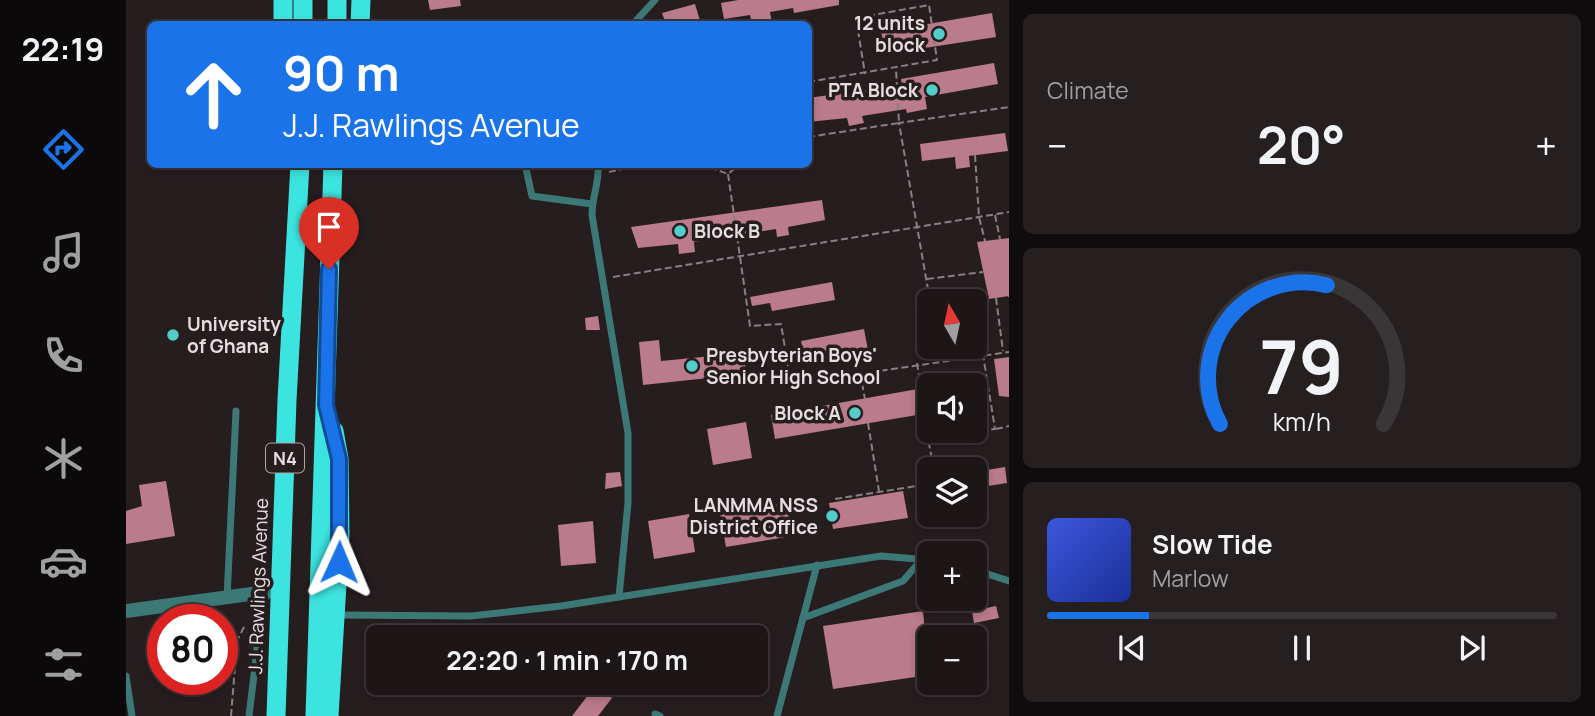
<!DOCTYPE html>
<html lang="en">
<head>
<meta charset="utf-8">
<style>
  body { margin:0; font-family:Manrope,sans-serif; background:#251f20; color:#f1f3f6; height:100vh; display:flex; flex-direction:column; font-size:26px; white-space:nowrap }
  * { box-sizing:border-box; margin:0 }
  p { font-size:23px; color:#a09fa1 }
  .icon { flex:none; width:38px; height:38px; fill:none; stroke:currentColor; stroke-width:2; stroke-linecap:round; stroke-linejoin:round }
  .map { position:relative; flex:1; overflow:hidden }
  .panel { display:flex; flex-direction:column; gap:14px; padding:14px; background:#0f0c0d; width:586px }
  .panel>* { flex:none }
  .banner { position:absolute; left:21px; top:21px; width:665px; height:147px; border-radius:10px; box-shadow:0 4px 10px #0003,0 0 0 2px #3a3536; background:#1a73e8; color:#fff; overflow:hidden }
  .needle { width:46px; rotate:351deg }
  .fabs { position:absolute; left:791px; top:289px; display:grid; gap:14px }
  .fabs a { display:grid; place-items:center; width:70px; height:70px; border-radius:10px; background:#1c1617; box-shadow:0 4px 10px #0003,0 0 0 2px #3a3536; font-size:35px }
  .speed { position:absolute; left:21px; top:604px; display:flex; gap:14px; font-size:35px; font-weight:700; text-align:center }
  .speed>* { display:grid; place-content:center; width:91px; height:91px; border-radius:50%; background:#1c1617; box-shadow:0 4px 10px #0003,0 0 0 2px #3a3536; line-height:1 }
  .speed .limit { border:10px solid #d22; background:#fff; color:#111 }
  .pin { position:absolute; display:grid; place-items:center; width:60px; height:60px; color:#fff; margin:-72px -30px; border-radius:50% 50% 50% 0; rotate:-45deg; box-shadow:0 0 7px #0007 }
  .pin .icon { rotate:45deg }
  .me { position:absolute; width:77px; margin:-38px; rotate:1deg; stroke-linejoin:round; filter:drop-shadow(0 0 5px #0008) }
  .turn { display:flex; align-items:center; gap:24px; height:147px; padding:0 21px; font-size:32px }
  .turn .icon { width:91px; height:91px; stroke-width:2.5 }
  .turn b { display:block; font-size:49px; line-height:60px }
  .big { font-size:52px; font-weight:700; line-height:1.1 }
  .panel .tile { flex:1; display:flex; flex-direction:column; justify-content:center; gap:10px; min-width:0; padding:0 24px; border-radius:10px; background:#251f20 }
  .panel .dial { align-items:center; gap:0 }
  .dial svg { height:182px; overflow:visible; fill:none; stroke:#3a3536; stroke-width:7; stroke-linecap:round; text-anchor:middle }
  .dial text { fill:#f1f3f6; stroke:none }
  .song { display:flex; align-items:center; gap:21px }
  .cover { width:84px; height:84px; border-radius:10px; background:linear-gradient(135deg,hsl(230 70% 55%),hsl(230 70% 35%)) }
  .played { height:7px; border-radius:4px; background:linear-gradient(90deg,#1a73e8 20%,#3a3536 20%) }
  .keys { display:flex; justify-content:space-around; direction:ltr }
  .heat { display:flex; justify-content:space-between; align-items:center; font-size:38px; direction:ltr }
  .trip { position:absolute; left:240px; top:625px; width:402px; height:70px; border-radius:10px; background:#1c1617; box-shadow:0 4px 10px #0003,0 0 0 2px #3a3536; font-weight:700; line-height:70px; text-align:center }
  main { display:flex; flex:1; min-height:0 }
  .dock { display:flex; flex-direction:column; width:126px; justify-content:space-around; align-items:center; background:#0b0909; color:#a09fa1 }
  .dock .icon { width:49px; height:49px }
  .dock .selected { color:#1a73e8 }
  .dock b { font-size:32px; color:#f1f3f6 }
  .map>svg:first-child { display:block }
  .building { fill:#ba7b8c }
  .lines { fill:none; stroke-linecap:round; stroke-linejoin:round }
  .path { stroke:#888082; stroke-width:2; stroke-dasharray:7 3.5; stroke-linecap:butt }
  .service { stroke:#3b7876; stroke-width:7 }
  .minor { stroke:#3b7876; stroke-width:14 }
  .trunk { stroke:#3ce4e0; stroke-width:19 }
  .route-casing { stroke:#114b97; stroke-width:18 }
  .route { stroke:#1a73e8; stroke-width:12 }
  .poi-dot { fill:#53cdc9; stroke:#261d1f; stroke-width:2.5 }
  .labels { text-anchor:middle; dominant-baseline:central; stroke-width:7; stroke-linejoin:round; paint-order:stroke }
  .shield { fill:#261d1f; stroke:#aba4a5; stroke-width:2 }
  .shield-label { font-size:18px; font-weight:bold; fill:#e4dedf }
  .poi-label { font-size:19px; font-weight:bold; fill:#e4dedf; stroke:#261d1f; text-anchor:end }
  .street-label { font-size:19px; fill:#e4dedf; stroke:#261d1f }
</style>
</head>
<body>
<main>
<nav class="dock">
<b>22:19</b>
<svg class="icon selected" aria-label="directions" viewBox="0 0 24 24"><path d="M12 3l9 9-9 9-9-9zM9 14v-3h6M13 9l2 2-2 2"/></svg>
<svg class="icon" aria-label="music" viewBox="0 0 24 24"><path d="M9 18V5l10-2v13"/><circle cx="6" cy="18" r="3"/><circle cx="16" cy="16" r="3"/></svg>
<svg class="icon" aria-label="phone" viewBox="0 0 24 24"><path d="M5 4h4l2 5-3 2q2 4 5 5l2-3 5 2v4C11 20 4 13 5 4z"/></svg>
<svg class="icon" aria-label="climate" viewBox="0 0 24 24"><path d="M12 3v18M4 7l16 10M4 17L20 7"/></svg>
<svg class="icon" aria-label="car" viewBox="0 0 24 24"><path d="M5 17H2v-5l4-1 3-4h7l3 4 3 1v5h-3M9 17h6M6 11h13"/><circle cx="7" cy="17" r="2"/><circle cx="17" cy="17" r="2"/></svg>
<svg class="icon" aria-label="filters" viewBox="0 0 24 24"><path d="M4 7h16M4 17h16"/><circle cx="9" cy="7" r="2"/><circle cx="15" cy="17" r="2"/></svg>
</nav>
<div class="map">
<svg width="883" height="716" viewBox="0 0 883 716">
  <rect width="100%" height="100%" fill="#261d1f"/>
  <g class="building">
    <path d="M302,0H334L335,6L304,10Z"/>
    <path d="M612,0H713V5L668,13L667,8L644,12L646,24H626L624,15L598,19L595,3Z"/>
    <path d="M569,4L575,24H540L536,13Z"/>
    <path d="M866,13L870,37L760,54L755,32Z"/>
    <path d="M868,63L872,84L799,97L801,109L781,113L780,109L736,116L738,123L723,126L721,118L682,122V98L776,85L775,79Z"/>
    <path d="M879,133L882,151L843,156L844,167L830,169L829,157L796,161L794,144Z"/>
    <path d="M696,200L699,220L662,227L663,235L651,237L650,229L568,242L569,252L553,254L552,244L512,248L505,227Z"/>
    <path d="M883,238V296L863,299L851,242Z"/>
    <path d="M706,282L709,300L646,311L644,303L626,306L624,297Z"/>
    <path d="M472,316L474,330H460L459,318Z"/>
    <path d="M738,329L742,350L679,362L675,341Z"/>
    <path d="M533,340L535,361L618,353L620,374L517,385L513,342Z"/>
    <path d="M883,357V397L873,396L868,359Z"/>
    <path d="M803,387V413L649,439L645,415Z"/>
    <path d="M620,422L626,458L587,465L581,429Z"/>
    <path d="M879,467L881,483L849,488V472Z"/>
    <path d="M494,472L496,486L479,489L480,473Z"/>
    <path d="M40,481L49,536L0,544V511L16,506L13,485Z"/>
    <path d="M777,491L782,518L707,529L703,503Z"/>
    <path d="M661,503L666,536L600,547L594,514Z"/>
    <path d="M563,514L569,552L528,559L522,521Z"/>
    <path d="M467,521L470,563L435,566L432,525Z"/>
    <path d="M870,606L873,618L848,623L846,611Z"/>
    <path d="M797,611L803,675L707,689L697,626Z"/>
    <path d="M472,682H489L480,694L486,698L472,716H446Z"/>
  </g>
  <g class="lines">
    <g class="path">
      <path d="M682,82L811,60L803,5L730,18L739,74"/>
      <path d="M682,137L773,123L770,69"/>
      <path d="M849,155L853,217L859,241"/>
      <path d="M574,164L602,174L614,164"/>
      <path d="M483,172L520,164"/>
      <path d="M602,174L624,326L655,324L665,384L883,352"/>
      <path d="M869,215L874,239"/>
      <path d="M487,277L883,212"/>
      <path d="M801,279L857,272"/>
      <path d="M883,296V297"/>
      <path d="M870,298L877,351"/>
      <path d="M804,301L773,123L883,107"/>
      <path d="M812,346L814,358"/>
      <path d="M791,363L795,388"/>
      <path d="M734,373L739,399"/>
      <path d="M799,413L802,438"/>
      <path d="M742,423L753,491"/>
      <path d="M870,429L883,426"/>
      <path d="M808,469L802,439L869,429L857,355"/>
      <path d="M709,499L803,484"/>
      <path d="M105,716L111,641L119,625"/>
    </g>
    <g class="service">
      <path d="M507,24L529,0"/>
      <path d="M399,164L406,196L466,204"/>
      <path d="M472,164C474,181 466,196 466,215L502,433V503L493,597"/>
      <path d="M849,570L883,581"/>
      <path d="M101,598L110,411"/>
      <path d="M212,615L345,616L435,606L755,556L803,560"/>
      <path d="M677,618L777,581L796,559"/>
      <path d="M0,676L6,716"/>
      <path d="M529,714L534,716"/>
      <path d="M123,716L131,650L128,595"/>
      <path d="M651,716L691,565"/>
    </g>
    <path class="minor" d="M0,611L154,590"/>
    <g class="trunk">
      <path d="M157,24V0"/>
      <path d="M177,24V0"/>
      <path d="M211,24V0"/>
      <path d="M234,24L235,0"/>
      <path d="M150,716L161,400L174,164"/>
      <path d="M189,716L207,164"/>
      <path d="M203,716L214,535L213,459L208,431"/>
    </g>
  </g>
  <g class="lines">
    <g class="route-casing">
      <path id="route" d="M203,269L200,405L213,459V562"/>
    </g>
    <use href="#route" class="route"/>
  </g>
  <g class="poi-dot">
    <circle cx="813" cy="34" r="7"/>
    <circle cx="806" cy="90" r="7"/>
    <circle cx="554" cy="231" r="7"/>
    <circle cx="47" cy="335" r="7"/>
    <circle cx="566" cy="366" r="7"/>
    <circle cx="729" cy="413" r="7"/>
    <circle cx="706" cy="516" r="7"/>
  </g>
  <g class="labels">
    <rect class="shield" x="140" y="443.5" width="38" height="29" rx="5"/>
    <g class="shield-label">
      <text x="159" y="458">N4</text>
    </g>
    <g class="poi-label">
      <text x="799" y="23">12 units<tspan x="799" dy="22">block</tspan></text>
      <text x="792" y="90">PTA Block</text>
      <text x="568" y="231" text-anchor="start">Block B</text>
      <text x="61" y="324" text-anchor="start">University<tspan x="61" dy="22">of Ghana</tspan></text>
      <text x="580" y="355" text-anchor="start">Presbyterian Boys'<tspan x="580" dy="22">Senior High School</tspan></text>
      <text x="715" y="413">Block A</text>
      <text x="692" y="505">LANMMA NSS<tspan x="692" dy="22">District Office</tspan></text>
    </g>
    <g class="street-label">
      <text transform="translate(132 586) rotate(-88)">J.J. Rawlings Avenue</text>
    </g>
  </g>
</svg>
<div class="fabs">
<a><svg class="needle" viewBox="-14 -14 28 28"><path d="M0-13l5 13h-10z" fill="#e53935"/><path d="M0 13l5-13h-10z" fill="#a09fa1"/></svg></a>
<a><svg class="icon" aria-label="sound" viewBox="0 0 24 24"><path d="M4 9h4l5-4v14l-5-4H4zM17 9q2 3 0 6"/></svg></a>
<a><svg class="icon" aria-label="layers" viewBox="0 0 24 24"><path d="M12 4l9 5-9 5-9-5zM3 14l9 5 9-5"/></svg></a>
<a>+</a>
<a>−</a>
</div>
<div class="speed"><div class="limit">80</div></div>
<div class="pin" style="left:203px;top:269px;background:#d93025"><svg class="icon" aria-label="arrive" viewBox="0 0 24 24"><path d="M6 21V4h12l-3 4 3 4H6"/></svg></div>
<svg class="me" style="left:213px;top:562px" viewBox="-20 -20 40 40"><path d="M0-17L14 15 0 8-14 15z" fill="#1a73e8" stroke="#fff" stroke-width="4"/></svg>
<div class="trip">22:20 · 1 min · 170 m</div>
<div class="banner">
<div class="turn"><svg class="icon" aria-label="ahead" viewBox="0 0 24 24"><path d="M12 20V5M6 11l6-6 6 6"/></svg><div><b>90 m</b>J.J. Rawlings Avenue</div></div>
</div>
</div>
<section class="panel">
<div class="tile"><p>Climate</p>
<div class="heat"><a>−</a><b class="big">20°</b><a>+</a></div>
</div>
<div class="tile dial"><svg viewBox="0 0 100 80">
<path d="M14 69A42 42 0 1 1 86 69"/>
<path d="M14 69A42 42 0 0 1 61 8" stroke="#1a73e8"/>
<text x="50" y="56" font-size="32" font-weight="700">79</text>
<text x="50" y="72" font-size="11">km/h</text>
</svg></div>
<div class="tile">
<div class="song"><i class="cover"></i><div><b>Slow Tide</b><p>Marlow</p></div></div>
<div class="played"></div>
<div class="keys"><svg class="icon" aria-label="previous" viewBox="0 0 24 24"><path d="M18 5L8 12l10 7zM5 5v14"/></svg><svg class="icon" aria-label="pause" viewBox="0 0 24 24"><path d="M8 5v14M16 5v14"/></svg><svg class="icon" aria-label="next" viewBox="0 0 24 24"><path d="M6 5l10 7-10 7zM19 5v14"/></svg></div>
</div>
</section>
</main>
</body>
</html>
